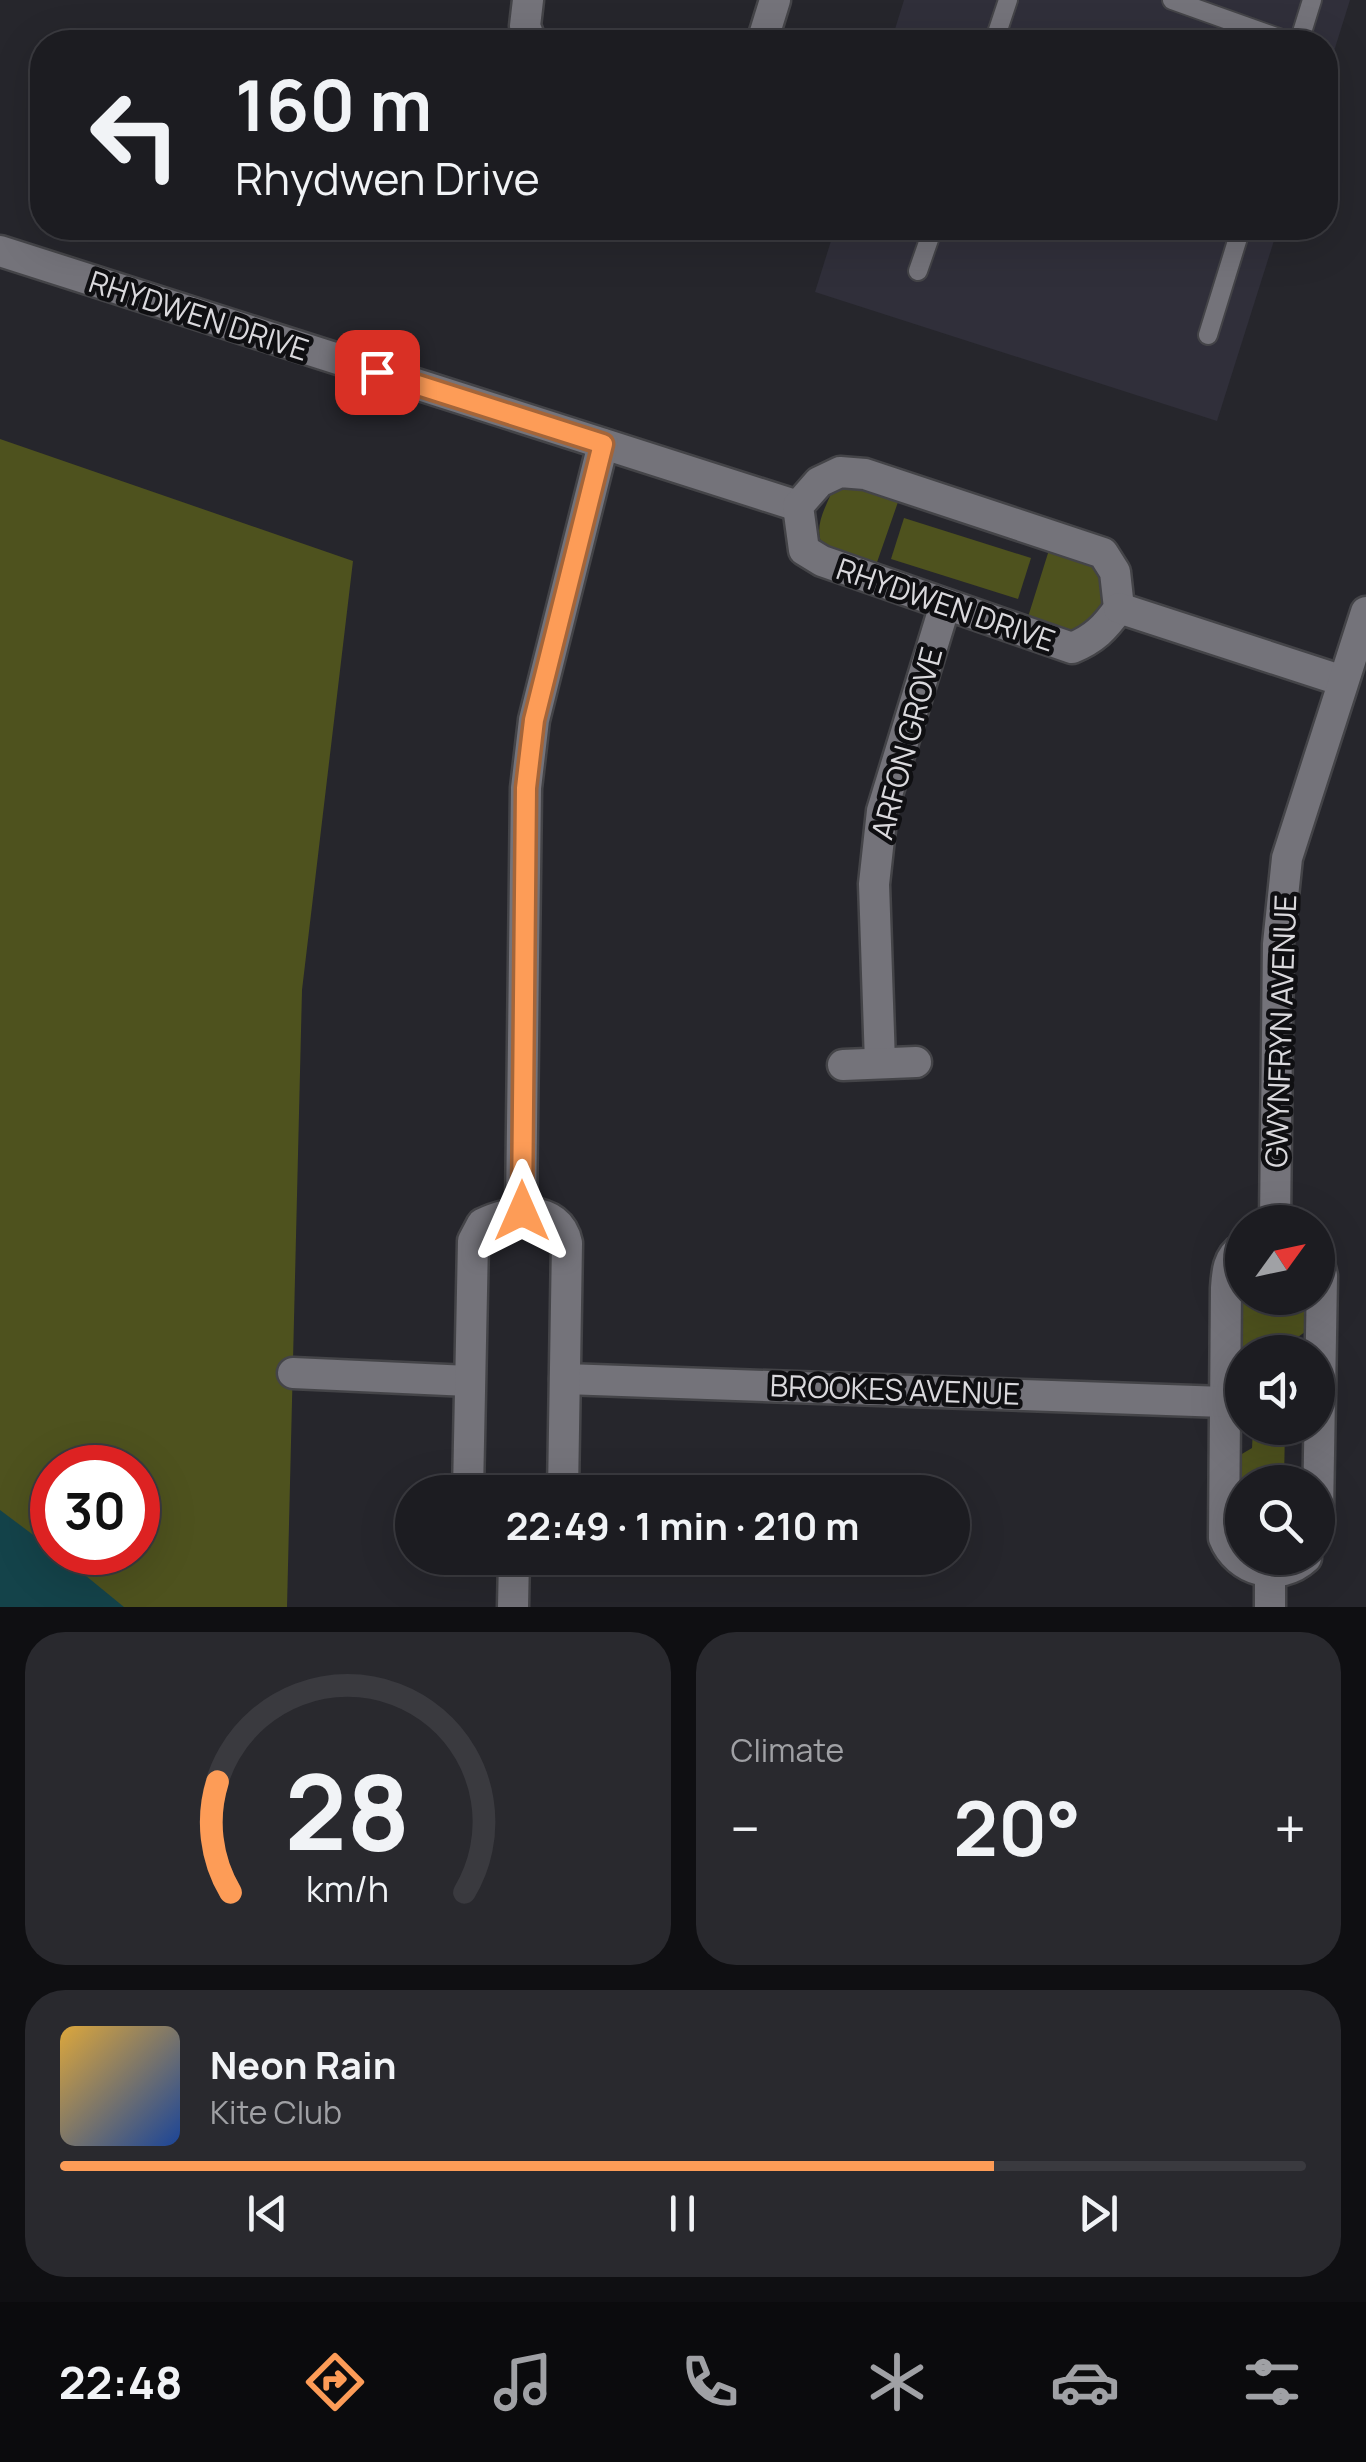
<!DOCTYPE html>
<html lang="en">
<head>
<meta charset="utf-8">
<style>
  body { margin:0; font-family:Manrope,sans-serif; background:#29292e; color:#f1f3f6; height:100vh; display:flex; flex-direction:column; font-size:38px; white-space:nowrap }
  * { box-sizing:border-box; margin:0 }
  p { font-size:32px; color:#a0a1a5 }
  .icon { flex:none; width:55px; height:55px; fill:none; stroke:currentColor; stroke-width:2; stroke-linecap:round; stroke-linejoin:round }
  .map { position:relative; height:1607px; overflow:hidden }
  .sheet { display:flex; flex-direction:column; gap:25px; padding:25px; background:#0f0f12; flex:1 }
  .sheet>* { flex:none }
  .top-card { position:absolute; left:30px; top:30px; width:1308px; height:210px; border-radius:40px; box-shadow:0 10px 40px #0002,0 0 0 2px #3a3a3f; background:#1c1c21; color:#f1f3f6; overflow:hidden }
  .needle { width:65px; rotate:57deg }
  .buttons { position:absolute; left:1225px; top:1205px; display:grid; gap:20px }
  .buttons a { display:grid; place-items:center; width:110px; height:110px; border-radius:50%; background:#1c1c21; box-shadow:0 10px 40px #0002,0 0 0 2px #3a3a3f; font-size:50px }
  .speed { position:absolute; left:30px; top:1445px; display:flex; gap:20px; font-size:50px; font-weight:700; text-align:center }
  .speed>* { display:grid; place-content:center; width:130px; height:130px; border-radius:50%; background:#1c1c21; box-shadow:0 10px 40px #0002,0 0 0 2px #3a3a3f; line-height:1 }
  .speed .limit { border:15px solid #d22; background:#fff; color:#111 }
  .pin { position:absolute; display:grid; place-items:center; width:85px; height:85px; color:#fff; margin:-42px; border-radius:20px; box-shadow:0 5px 15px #0006 }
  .me { position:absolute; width:110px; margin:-55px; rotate:0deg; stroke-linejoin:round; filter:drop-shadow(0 0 8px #0008) }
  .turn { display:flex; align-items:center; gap:35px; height:210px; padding:0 40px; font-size:45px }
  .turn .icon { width:130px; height:130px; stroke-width:2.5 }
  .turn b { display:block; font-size:70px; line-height:85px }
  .big { font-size:75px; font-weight:700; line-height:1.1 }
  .sheet .card { flex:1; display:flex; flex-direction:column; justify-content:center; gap:15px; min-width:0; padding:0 35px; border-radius:40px; background:#29292e }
  .sheet .dial { align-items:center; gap:0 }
  .dial svg { height:260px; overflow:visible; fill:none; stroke:#3a3a3f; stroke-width:7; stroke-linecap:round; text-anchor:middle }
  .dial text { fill:#f1f3f6; stroke:none }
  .song { display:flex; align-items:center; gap:30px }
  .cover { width:120px; height:120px; border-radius:15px; background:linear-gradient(135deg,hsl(40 70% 55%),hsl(220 70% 35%)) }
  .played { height:10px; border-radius:5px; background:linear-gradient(90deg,#fd9c57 75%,#3a3a3f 75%) }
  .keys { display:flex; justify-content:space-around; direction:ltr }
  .heat { display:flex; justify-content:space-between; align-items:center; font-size:55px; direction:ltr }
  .sheet .tiles { flex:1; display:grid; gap:25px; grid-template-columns:1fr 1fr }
  .card:last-child { grid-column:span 2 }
  .trip { position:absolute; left:395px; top:1475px; width:575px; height:100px; border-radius:50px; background:#1c1c21; box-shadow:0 10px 40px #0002,0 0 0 2px #3a3a3f; font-weight:700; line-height:100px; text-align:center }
  .menu { display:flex; height:160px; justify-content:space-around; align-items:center; background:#0b0b0d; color:#a0a1a5 }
  .menu .icon { width:70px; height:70px }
  .menu .on { color:#fd9c57 }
  .menu b { font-size:45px; color:#f1f3f6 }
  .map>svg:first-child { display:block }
  .built { fill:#302f3a }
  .green { fill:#4e521e; fill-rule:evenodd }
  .water { fill:#14434a }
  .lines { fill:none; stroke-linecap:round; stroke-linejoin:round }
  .lane-casing { stroke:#444448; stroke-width:22 }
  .street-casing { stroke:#444448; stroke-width:35 }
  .lane { stroke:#74737a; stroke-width:18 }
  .street { stroke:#74737a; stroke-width:30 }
  .route-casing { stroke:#a46539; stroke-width:25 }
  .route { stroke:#fd9c57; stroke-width:18 }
  .labels { text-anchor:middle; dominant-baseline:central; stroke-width:9; stroke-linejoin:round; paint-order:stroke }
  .street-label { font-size:30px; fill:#dad9dd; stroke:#0f0f12 }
</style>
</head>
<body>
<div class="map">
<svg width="1366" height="1607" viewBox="0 0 1366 1607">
  <rect width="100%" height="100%" fill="#26262c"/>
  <g class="built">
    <path d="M904,0H1350L1325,80V42H891Z"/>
    <path d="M835,228H1278L1217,421L815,292Z"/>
  </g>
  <g class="green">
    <path d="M0,439L353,561L302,990L287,1607H0ZM52,1468H138V1552H52Z"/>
    <path d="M851,486L898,502L875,568L824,548C813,530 823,512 831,494Z"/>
    <path d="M904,518L1031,558L1018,599L891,559Z"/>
    <path d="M1049,550L1099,567C1105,605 1107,607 1078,634L1028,617Z"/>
    <path d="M1242,1275V1298H1309V1329L1287,1345V1352H1242V1386L1235,1381Z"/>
    <path d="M1253,1428H1285L1284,1482H1242V1551L1235,1542V1458L1252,1448Z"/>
  </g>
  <path class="water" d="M0,1510L52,1549V1552L58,1553L124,1607H0Z"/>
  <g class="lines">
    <g class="lane-casing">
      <g id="lane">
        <path d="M1172,0L1290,42"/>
        <path d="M994,42L1008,0"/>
        <path d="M1299,42L1312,0"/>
        <path d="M918,271L933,228"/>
        <path d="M1208,335L1241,228"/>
      </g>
    </g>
    <g class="street-casing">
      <g id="street">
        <path d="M528,0L525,26L531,42"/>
        <path d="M762,42L775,0"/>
        <path d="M0,251L798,506"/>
        <path d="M840,472L865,474L1103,553L1115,572L1119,608C1105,628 1094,639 1072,648L822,561L804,550L798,506L819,482Z"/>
        <path d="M1119,608L1343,681"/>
        <path d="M880,1063L874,884L882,811L945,605"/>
        <path d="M843,1065L916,1062"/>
        <path d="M521,1211L526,788L534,720L603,444"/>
        <path d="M1275,1222L1278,944L1287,858L1366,612"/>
        <path d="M1242,1248C1228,1257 1227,1272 1226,1288L1224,1538C1237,1571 1279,1583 1306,1558"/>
        <path d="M1318,1260L1322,1276L1318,1513"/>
        <path d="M293,1373L469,1381"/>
        <path d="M565,1379L1224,1402"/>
        <path d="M468,1492L473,1241L482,1224C510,1210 559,1203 567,1243L563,1492"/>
        <path d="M1270,1572V1607"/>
        <path d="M513,1607L514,1558"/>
      </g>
    </g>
    <use href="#lane" class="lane"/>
    <use href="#street" class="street"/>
  </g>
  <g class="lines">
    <g class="route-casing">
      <path id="route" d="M377,372L603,444L534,720L526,788L522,1211"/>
    </g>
    <use href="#route" class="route"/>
  </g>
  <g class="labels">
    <g class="street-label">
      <text transform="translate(199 315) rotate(18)">RHYDWEN DRIVE</text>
      <text transform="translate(946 604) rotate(19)">RHYDWEN DRIVE</text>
      <text transform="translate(906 743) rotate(-75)">ARFON GROVE</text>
      <text transform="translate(1280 1031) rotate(-88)">GWYNFRYN AVENUE</text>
      <text transform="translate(895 1389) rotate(2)">BROOKES AVENUE</text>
    </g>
  </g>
</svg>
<div class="buttons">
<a><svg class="needle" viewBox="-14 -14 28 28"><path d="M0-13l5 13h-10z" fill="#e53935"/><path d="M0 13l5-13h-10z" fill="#a0a1a5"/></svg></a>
<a><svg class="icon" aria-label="sound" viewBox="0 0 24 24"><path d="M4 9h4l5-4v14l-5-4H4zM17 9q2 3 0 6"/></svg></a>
<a><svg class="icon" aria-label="search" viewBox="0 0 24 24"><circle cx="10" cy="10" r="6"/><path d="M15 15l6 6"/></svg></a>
</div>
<div class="speed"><div class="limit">30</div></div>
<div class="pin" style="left:377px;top:372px;background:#d93025"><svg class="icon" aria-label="arrive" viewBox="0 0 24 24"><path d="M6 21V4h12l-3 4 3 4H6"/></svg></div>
<svg class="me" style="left:522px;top:1211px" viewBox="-20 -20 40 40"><path d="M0-17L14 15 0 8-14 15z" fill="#fd9c57" stroke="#fff" stroke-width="4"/></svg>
<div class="trip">22:49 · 1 min · 210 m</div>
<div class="top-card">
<div class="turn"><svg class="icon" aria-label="left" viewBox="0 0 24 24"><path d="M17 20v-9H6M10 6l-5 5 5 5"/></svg><div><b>160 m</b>Rhydwen Drive</div></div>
</div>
</div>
<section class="sheet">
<div class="tiles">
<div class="card dial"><svg viewBox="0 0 100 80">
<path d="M14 69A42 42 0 1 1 86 69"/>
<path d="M14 69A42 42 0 0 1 10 35" stroke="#fd9c57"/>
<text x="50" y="56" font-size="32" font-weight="700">28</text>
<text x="50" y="72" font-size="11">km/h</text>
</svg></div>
<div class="card"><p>Climate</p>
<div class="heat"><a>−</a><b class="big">20°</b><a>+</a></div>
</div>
<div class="card">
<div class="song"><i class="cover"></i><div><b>Neon Rain</b><p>Kite Club</p></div></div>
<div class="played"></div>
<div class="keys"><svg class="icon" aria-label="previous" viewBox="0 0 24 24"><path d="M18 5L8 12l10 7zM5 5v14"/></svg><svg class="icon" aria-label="pause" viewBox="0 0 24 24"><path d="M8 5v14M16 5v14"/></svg><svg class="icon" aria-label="next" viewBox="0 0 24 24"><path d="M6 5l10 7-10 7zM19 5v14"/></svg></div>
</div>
</div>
</section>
<nav class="menu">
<b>22:48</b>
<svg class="icon on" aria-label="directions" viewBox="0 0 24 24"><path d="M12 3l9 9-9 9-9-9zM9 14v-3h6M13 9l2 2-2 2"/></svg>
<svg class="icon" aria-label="music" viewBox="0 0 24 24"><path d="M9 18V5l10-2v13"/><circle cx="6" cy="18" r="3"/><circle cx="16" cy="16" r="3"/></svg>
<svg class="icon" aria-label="phone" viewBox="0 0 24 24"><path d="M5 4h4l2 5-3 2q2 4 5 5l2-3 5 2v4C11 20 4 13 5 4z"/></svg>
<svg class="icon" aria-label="climate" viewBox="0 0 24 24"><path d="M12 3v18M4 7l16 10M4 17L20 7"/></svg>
<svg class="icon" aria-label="car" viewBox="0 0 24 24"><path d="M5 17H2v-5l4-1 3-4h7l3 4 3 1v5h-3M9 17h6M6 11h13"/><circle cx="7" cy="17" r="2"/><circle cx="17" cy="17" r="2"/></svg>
<svg class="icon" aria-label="filters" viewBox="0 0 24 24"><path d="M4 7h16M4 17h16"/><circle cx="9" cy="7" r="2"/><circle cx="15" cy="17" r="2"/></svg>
</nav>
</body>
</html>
